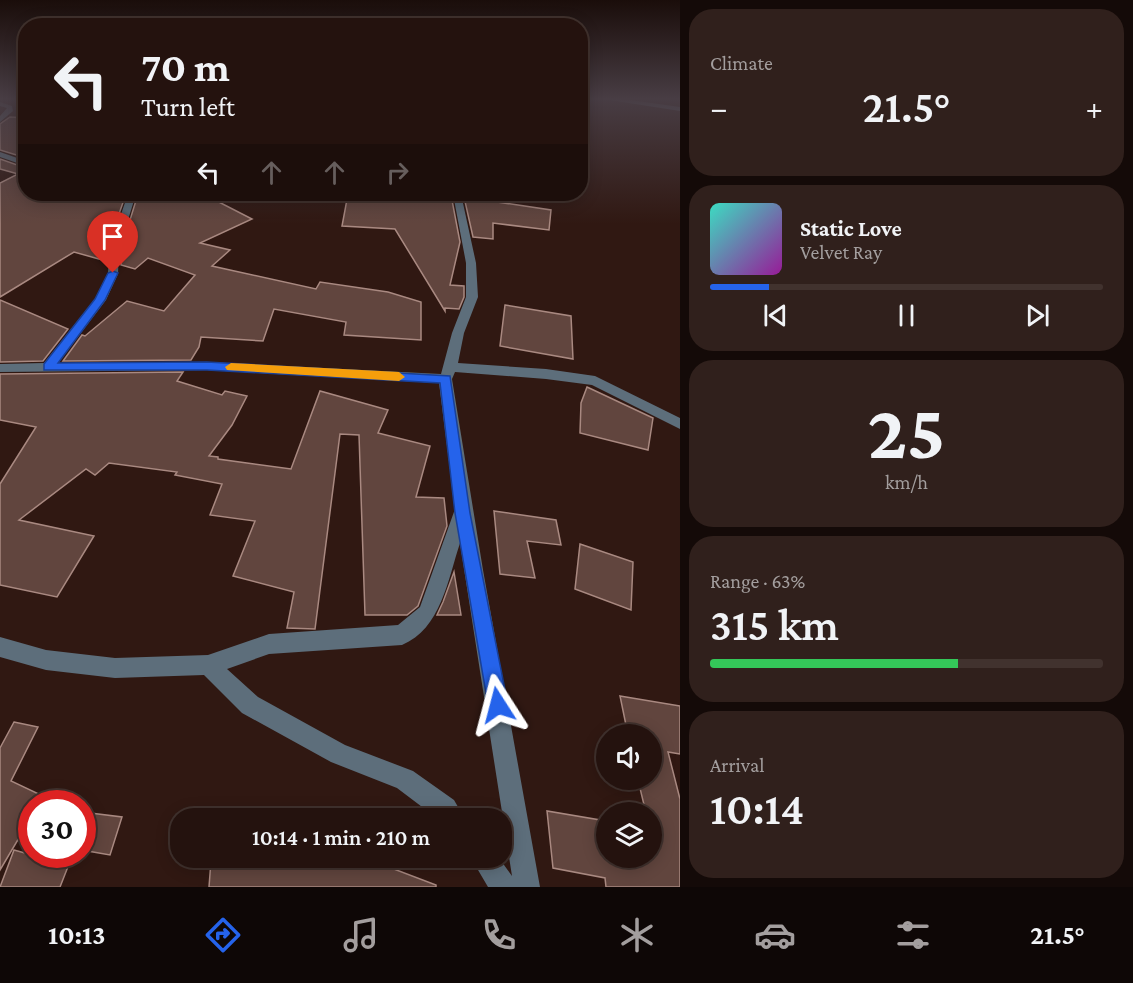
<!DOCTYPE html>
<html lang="en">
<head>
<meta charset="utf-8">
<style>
  body { margin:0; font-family:"Crimson Pro",serif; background:#30201c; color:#f1f3f6; height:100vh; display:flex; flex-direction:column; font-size:22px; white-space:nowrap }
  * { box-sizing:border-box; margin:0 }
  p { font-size:20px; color:#a39e9e }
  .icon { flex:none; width:33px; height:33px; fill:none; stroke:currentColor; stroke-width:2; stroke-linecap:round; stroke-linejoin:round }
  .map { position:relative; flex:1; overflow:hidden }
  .panel { display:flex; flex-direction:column; gap:9px; padding:9px; background:#140a08; width:453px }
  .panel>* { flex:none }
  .hud { position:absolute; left:18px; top:18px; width:570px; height:183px; border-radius:24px; box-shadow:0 3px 15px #0003,0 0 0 2px #41322e; background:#24120e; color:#f1f3f6; overflow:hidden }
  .controls { position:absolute; left:596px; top:724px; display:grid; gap:12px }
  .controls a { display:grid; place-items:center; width:66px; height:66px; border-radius:50%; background:#24120e; box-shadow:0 3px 15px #0003,0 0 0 2px #41322e; font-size:30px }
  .speed { position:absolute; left:18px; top:790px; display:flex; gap:12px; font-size:30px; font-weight:700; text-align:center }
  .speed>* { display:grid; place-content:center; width:78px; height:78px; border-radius:50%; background:#24120e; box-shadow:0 3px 15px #0003,0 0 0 2px #41322e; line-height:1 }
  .speed .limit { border:9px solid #d22; background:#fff; color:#111 }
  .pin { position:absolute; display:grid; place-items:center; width:51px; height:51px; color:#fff; margin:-62px -26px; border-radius:50% 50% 50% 0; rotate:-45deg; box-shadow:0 0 6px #0007 }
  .pin .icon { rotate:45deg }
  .me { position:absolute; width:66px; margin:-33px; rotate:351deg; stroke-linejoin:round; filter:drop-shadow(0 0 4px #0008) }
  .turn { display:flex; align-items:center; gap:21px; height:126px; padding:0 24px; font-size:27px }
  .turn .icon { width:78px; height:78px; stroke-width:2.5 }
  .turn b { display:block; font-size:42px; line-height:51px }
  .lanes { display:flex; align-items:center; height:57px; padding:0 24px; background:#0003; justify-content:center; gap:30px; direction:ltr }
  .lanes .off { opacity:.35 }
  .big { font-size:45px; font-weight:600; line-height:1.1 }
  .panel .card { flex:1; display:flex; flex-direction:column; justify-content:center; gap:9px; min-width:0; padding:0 21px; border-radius:24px; background:#30201c }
  .panel .dial { align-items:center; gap:0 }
  .dial b { font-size:78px; line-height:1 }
  .song { display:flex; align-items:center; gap:18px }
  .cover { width:72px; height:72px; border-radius:9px; background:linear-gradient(135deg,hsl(170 70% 55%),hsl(300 70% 35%)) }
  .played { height:6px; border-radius:3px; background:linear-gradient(90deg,#2563eb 15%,#41322e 15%) }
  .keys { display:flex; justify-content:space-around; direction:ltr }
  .heat { display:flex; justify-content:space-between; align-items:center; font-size:33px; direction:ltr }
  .charge { height:9px; border-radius:4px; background:linear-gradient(90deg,#34c759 63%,#41322e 0) }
  .trip { position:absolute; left:170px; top:808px; width:342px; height:60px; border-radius:24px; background:#24120e; box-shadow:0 3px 15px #0003,0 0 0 2px #41322e; font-weight:600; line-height:60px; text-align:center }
  .menu { display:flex; height:96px; justify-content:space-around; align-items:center; background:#0e0706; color:#a39e9e }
  .menu .icon { width:42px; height:42px }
  .menu .active { color:#2563eb }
  .menu b { font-size:27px; color:#f1f3f6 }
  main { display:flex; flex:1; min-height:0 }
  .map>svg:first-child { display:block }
  .building { fill:#61453e; stroke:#a98981; stroke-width:1.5 }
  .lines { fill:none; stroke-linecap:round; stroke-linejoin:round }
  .minor { fill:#5d6e7b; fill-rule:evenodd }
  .route { fill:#2563eb; stroke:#184099; stroke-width:1.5 }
  .slow { fill:#f59e0b }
</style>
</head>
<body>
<main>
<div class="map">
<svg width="680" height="887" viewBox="0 0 680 887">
  <rect width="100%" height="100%" fill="#301812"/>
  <g class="building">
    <path d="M10,117L26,118V158L0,150V124Z"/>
    <path d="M0,159L26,168V194H126L107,248L106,261L74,252L0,297V183L18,174L0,169Z"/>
    <path d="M138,194H193L213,199L252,219L200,243L230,250L212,266L316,289L320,282L388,292L421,302V340L344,335L346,322L274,309L263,341L201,337L199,347L191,360L63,361L82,335L85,336L127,301L164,311L195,275L148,258L135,269L121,265V249Z"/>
    <path d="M348,194L451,195L460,242L450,285L464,286V297L459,309L445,308V311L395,229L342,226Z"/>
    <path d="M464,197L551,210L549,230L493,223V239L473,237Z"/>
    <path d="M0,300L68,329L43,361L0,362Z"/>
    <path d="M505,305L571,316L573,359L500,346Z"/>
    <path d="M183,372L177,381L222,395L225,391L247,396L232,425L209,456L218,457V459L291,469L320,391L388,410L378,433L430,446L416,497L444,498L447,526L418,606L407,615H365L359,435L340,434L315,629L287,628L294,592L233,576L255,521L210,515L222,484L175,475L177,472L109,463L95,475L86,469L19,520L94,536L57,597L0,585V484L36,427L0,420V374Z"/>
    <path d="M587,387L653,418L648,450L580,433L581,403Z"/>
    <path d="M494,511L556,520L561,545L527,541L535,578L500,574Z"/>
    <path d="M580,544L633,562L631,610L575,589Z"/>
    <path d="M454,572L461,615H437L443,602Z"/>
    <path d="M620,696L680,706V754L668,752L680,799V887H606L605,878L553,868L547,811L606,821V858H651V813H646L638,780H651V735H628Z"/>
    <path d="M14,722L38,727L11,781L43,796L38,804H32V816L0,870V748Z"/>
    <path d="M82,812L122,817L110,855L82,850Z"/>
    <path d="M14,850L32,855L71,859L60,887H0Z"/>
    <path d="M256,858H365L436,885V887H209L211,861Z"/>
  </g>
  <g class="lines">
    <g class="minor">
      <path d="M603,99H623L680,107V111Z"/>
      <path d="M0,102L12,106L13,111L0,122V116L7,108L0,106Z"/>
      <path d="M0,152L26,161V166L0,157Z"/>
      <path d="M128,194H136L119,249L118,274L106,300L58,363L207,362L441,374L452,333L466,297V263L453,194H461L476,263L478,297L464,333L458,363L546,369L595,376L680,418V429L592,385L546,379L455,372L452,379L483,570L540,887H488L471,858H499L512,876L460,543C448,579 441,629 402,645L269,654L227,669L258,697L345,745L413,771L454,800L465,819H438L397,788L331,762L242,713L204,675L115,678L46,670L0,657V637L46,650L115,658L208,655L269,634L398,625L420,607L455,509L439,383L207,370L0,372V364L44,363L95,299L108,274L109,249Z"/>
    </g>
  </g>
  <linearGradient id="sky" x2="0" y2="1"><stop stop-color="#1a0d0a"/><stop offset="0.44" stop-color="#483d44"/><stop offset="1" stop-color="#483d44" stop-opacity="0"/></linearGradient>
  <rect width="680" height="224" fill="url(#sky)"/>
  <path class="route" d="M113,271L118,273L105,300L58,363L207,362L450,376L470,513L508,705L505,712L498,715L491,712L488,705L455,513L440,383L207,370H44V364L95,299L108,273Z"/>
  <path class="slow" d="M231,363L399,372L405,377L399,381L227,370L225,367Z"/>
</svg>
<div class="controls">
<a><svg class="icon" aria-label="sound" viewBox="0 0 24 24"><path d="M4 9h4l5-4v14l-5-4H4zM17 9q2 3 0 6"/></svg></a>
<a><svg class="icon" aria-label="layers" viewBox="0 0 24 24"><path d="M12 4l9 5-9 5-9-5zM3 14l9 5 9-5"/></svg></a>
</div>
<div class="speed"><div class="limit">30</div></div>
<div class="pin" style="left:113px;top:273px;background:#d93025"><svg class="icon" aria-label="arrive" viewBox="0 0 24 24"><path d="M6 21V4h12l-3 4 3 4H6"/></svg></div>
<svg class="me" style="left:498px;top:705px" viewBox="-20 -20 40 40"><path d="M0-17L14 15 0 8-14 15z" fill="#2563eb" stroke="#fff" stroke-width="4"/></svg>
<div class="trip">10:14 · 1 min · 210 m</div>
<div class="hud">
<div class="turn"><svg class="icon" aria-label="left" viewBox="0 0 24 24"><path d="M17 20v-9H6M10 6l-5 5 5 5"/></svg><div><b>70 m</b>Turn left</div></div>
<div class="lanes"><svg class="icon" aria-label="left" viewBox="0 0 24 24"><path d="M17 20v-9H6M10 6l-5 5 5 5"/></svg><svg class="icon off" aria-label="ahead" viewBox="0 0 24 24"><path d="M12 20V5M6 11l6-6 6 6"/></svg><svg class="icon off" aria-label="ahead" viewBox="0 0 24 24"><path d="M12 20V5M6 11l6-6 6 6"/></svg><svg class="icon off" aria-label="right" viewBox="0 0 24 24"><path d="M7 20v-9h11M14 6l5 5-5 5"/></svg></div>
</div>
</div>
<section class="panel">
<div class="card"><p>Climate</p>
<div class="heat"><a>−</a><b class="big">21.5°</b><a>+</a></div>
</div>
<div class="card">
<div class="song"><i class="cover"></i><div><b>Static Love</b><p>Velvet Ray</p></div></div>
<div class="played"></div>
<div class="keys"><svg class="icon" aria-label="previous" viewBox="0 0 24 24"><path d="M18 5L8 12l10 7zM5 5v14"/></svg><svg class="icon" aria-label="pause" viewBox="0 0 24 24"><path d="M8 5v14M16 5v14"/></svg><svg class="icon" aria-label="next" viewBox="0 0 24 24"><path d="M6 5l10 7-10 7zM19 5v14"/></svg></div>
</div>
<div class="card dial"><b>25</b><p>km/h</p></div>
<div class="card"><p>Range · 63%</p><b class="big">315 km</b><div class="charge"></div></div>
<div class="card"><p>Arrival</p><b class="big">10:14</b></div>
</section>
</main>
<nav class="menu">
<b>10:13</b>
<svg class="icon active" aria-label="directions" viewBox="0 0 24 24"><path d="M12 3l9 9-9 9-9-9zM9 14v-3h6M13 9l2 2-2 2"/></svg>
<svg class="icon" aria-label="music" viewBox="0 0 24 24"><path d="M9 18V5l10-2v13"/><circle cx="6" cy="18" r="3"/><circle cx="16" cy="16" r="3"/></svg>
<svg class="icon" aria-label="phone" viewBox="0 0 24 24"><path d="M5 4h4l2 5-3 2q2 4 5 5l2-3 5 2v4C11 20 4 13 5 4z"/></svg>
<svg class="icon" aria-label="climate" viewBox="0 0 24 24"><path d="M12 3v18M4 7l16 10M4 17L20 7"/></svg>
<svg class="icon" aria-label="car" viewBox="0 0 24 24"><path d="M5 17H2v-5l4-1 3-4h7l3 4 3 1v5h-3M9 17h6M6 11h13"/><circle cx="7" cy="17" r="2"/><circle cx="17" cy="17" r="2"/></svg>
<svg class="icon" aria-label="filters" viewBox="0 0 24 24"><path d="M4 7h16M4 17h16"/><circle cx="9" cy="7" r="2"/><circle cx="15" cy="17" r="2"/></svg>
<b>21.5°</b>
</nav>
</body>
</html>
